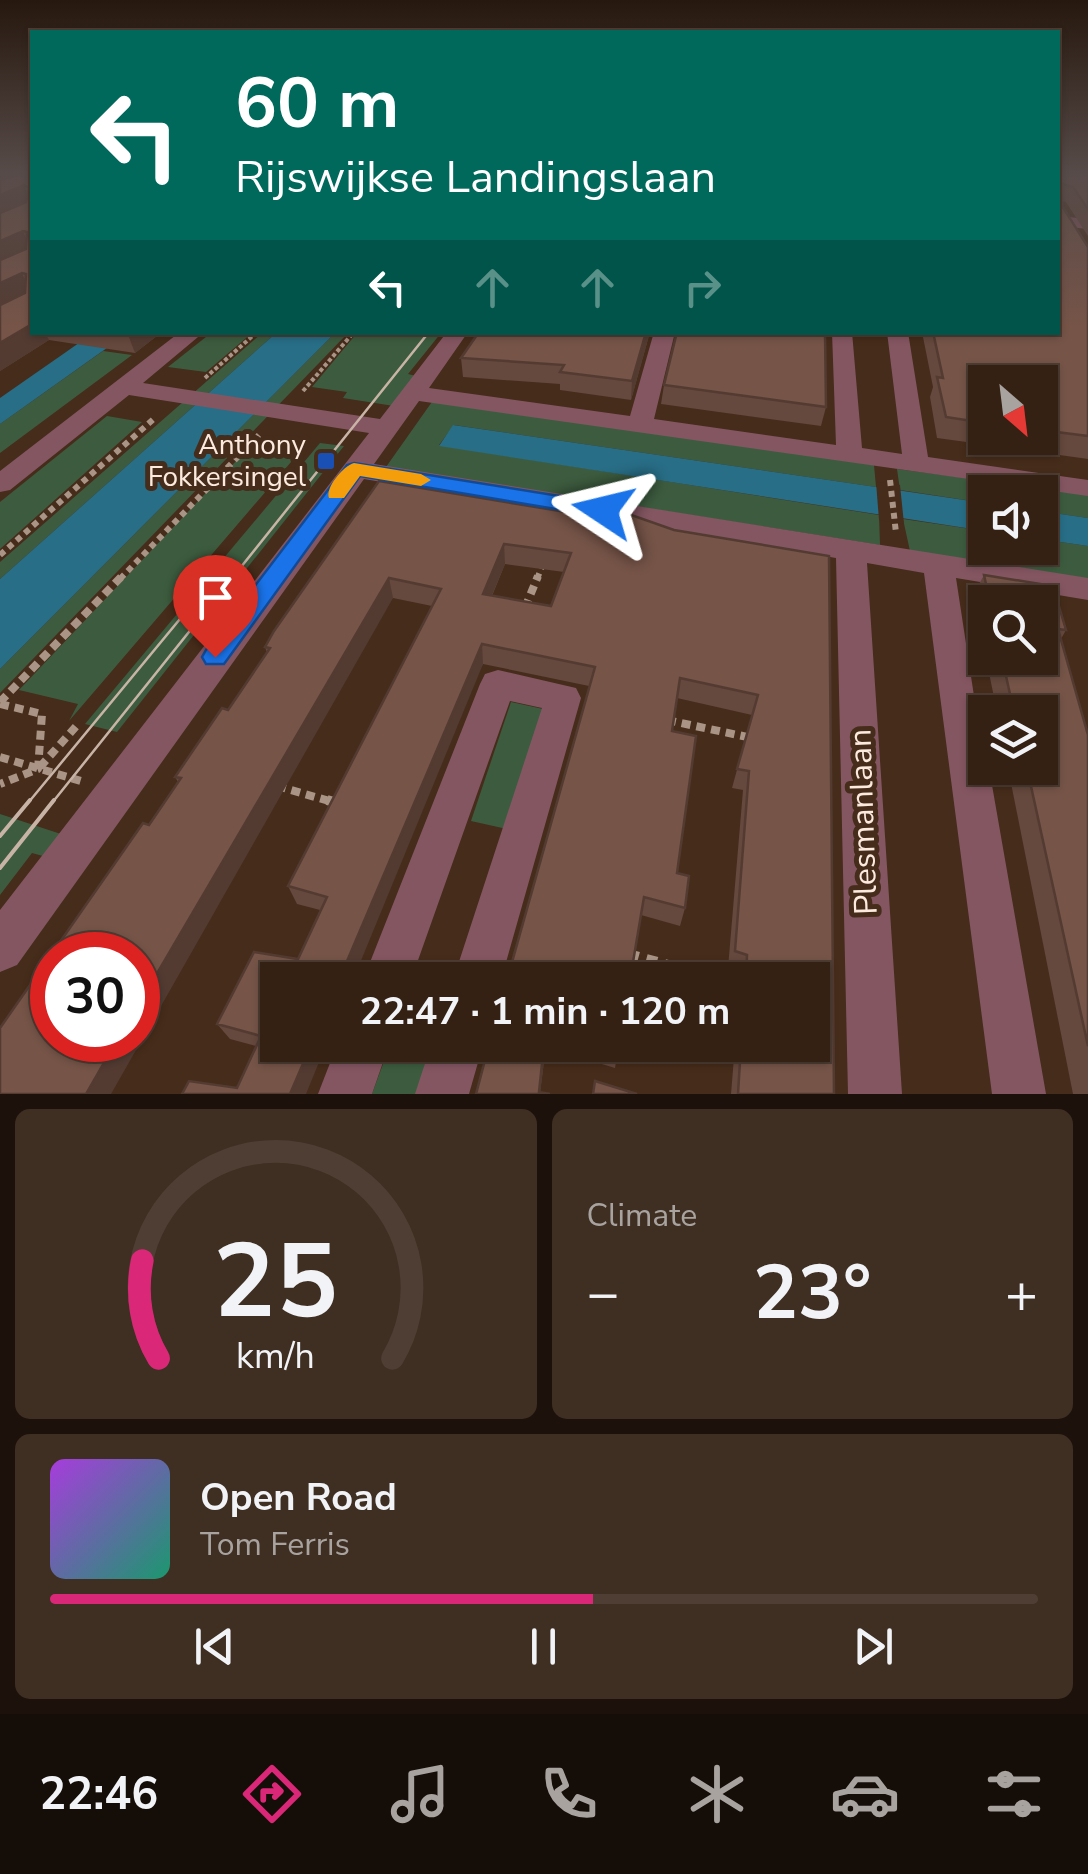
<!DOCTYPE html>
<html lang="en">
<head>
<meta charset="utf-8">
<style>
  body { margin:0; font-family:"Nunito Sans",sans-serif; background:#3f2e22; color:#f1f3f6; height:100vh; display:flex; flex-direction:column; font-size:38px; white-space:nowrap }
  * { box-sizing:border-box; margin:0 }
  p { font-size:32px; color:#a9a3a0 }
  .icon { flex:none; width:55px; height:55px; fill:none; stroke:currentColor; stroke-width:2; stroke-linecap:round; stroke-linejoin:round }
  .map { position:relative; height:1094px; overflow:hidden }
  .details { display:flex; flex-direction:column; gap:15px; padding:15px; background:#1d120b; flex:1 }
  .details>* { flex:none }
  .top-card { position:absolute; left:30px; top:30px; width:1030px; height:305px; border-radius:0px; box-shadow:0 2px 8px #0004,0 0 0 2px #4e3e34; background:#00695c; color:#fff; overflow:hidden }
  .needle { width:65px; rotate:152deg }
  .tools { position:absolute; left:968px; top:365px; display:grid; gap:20px }
  .tools a { display:grid; place-items:center; width:90px; height:90px; border-radius:0px; background:#342114; box-shadow:0 2px 8px #0004,0 0 0 2px #4e3e34; font-size:50px }
  .speed { position:absolute; left:30px; top:932px; display:flex; gap:20px; font-size:50px; font-weight:700; text-align:center }
  .speed>* { display:grid; place-content:center; width:130px; height:130px; border-radius:50%; background:#342114; box-shadow:0 2px 8px #0004,0 0 0 2px #4e3e34; line-height:1 }
  .speed .limit { border:15px solid #d22; background:#fff; color:#111 }
  .pin { position:absolute; display:grid; place-items:center; width:85px; height:85px; color:#fff; margin:-102px -42px; border-radius:50% 50% 50% 0; rotate:-45deg; box-shadow:0 0 10px #0007 }
  .pin .icon { rotate:45deg }
  .me { position:absolute; width:110px; margin:-55px; rotate:280deg; stroke-linejoin:round; filter:drop-shadow(0 0 8px #0008) }
  .turn { display:flex; align-items:center; gap:35px; height:210px; padding:0 40px; font-size:45px }
  .turn .icon { width:130px; height:130px; stroke-width:2.5 }
  .turn b { display:block; font-size:70px; line-height:85px }
  .lanes { display:flex; align-items:center; height:95px; padding:0 40px; background:#0003; justify-content:center; gap:50px; direction:ltr }
  .lanes .off { opacity:.35 }
  .big { font-size:75px; font-weight:700; line-height:1.1 }
  .details .card { flex:1; display:flex; flex-direction:column; justify-content:center; gap:15px; min-width:0; padding:0 35px; border-radius:15px; background:#3f2e22 }
  .details .dial { align-items:center; gap:0 }
  .dial svg { height:260px; overflow:visible; fill:none; stroke:#4e3e34; stroke-width:7; stroke-linecap:round; text-anchor:middle }
  .dial text { fill:#f1f3f6; stroke:none }
  .song { display:flex; align-items:center; gap:30px }
  .cover { width:120px; height:120px; border-radius:15px; background:linear-gradient(135deg,hsl(280 70% 55%),hsl(160 70% 35%)) }
  .played { height:10px; border-radius:5px; background:linear-gradient(90deg,#db2777 55%,#4e3e34 55%) }
  .keys { display:flex; justify-content:space-around; direction:ltr }
  .heat { display:flex; justify-content:space-between; align-items:center; font-size:55px; direction:ltr }
  .details .tiles { flex:1; display:grid; gap:15px; grid-template-columns:1fr 1fr }
  .card:last-child { grid-column:span 2 }
  .trip { position:absolute; left:260px; top:962px; width:570px; height:100px; border-radius:0px; background:#342114; box-shadow:0 2px 8px #0004,0 0 0 2px #4e3e34; font-weight:700; line-height:100px; text-align:center }
  .tab-bar { display:flex; height:160px; justify-content:space-around; align-items:center; background:#150d08; color:#a9a3a0 }
  .tab-bar .icon { width:70px; height:70px }
  .tab-bar .selected { color:#db2777 }
  .tab-bar b { font-size:45px; color:#f1f3f6 }
  .map>svg:first-child { display:block }
  .green { fill:#3d5c3f }
  .water { fill:#286e87 }
  .pier { fill:#462c1a }
  .lines { fill:none; stroke-linecap:round; stroke-linejoin:round }
  .path-far3 { stroke:#a99485; stroke-width:4; stroke-dasharray:4 2.5; stroke-linecap:butt }
  .path-far2 { stroke:#a99485; stroke-width:6; stroke-dasharray:6 5; stroke-linecap:butt }
  .path-far1 { stroke:#a99485; stroke-width:8; stroke-dasharray:9 6; stroke-linecap:butt }
  .path { stroke:#a99485; stroke-width:10; stroke-dasharray:11 8; stroke-linecap:butt }
  .minor { fill:#845662; fill-rule:evenodd }
  .tram-far1 { stroke:#c8b4a7; stroke-width:2.5 }
  .tram { stroke:#c8b4a7; stroke-width:4 }
  .wall { fill:#65483e; fill-rule:evenodd }
  .shaded-wall { fill:#533b32 }
  .building { fill:#765448; stroke:#533b32; stroke-width:2.5; fill-rule:evenodd }
  .route { fill:#1a73e8; stroke:#114b97; stroke-width:2.5 }
  .slow { fill:#f59e0b }
  .transit-dot { fill:#1a4fb4; stroke:#462c1a; stroke-width:4 }
  .labels { text-anchor:middle; dominant-baseline:central; stroke-width:10; stroke-linejoin:round; paint-order:stroke }
  .poi-label { font-size:28px; fill:#fceadf; stroke:#462c1a; text-anchor:end }
  .near-street-label { font-size:32px; fill:#fceadf; stroke:#462c1a }
</style>
</head>
<body>
<div class="map">
<svg width="1088" height="1094" viewBox="0 0 1088 1094">
  <rect width="100%" height="100%" fill="#462c1a"/>
  <g class="green">
    <path d="M211,333H252L206,372L168,367Z"/>
    <path d="M262,333H276L0,579V562Z"/>
    <path d="M335,333H348L0,693V669Z"/>
    <path d="M357,333H441L408,374L416,376L394,406L343,398L347,392L312,387Z"/>
    <path d="M103,351L132,355L0,453V424Z"/>
    <path d="M434,399L874,465L876,487L454,425L439,445L879,515L880,545L386,467Z"/>
    <path d="M107,416L142,422L0,549V502Z"/>
    <path d="M256,440L300,447L309,441L69,721L78,704L19,690Z"/>
    <path d="M320,443L344,446L117,732L85,724Z"/>
    <path d="M897,469L1088,494V518L1040,511V492H985V503L900,490Z"/>
    <path d="M903,519L985,531V548H1040V539L1088,546V581L910,551Z"/>
    <path d="M511,702L543,709L507,829L471,821Z"/>
    <path d="M0,814L67,836L50,858L32,853L0,895Z"/>
    <path d="M390,1045H436L420,1094H372Z"/>
  </g>
  <g class="water">
    <path d="M128,333L0,424V398L89,336Z"/>
    <path d="M276,333H335L0,669V579Z"/>
    <path d="M453,425L985,503V531L439,446Z"/>
    <path d="M1040,511L1088,518V546L1040,539Z"/>
  </g>
  <path class="pier" d="M876,482L900,485L904,524L879,520Z"/>
  <g class="lines">
    <g class="path-far3">
      <path d="M205,378L257,332"/>
      <path d="M303,391L354,332"/>
    </g>
    <g class="path-far2">
      <path d="M890,480L896,533"/>
      <path d="M0,555L156,417"/>
      <path d="M120,579L259,435"/>
      <path d="M537,579L543,564"/>
    </g>
    <g class="path-far1">
      <path d="M525,608L538,576"/>
      <path d="M0,702L122,576"/>
      <path d="M0,704L42,714L38,769L0,784"/>
      <path d="M667,720L752,738"/>
      <path d="M0,757L81,781"/>
      <path d="M40,767L79,723"/>
      <path d="M277,786L336,803"/>
    </g>
    <g class="path">
      <path d="M327,800L337,803"/>
      <path d="M628,954L723,980"/>
    </g>
    <g class="minor">
      <path d="M1058,216L1088,219V229L1058,226Z"/>
      <path d="M180,332H204L143,383L380,419L447,332H468L429,388L630,416L654,332H675L654,419L836,445L832,332H852L862,448L902,454L887,332H908L928,457L1088,480V496L419,401L374,464L1088,578V600L956,578L985,768H989L1046,1094H992L924,573L867,563L902,1094H848L836,558L364,479L17,965L0,972V910L369,433L129,395L10,490L0,492V471Z"/>
      <path d="M498,670L576,688L581,698L501,980H453L542,708L510,701L411,980H363L480,684L485,674Z"/>
      <path d="M337,1045H389L372,1094H318Z"/>
      <path d="M431,1045H483L469,1094H415Z"/>
    </g>
    <g class="tram-far1">
      <path d="M28,803L213,579"/>
      <path d="M52,803L429,332"/>
    </g>
    <g class="tram">
      <path d="M0,836L30,800"/>
      <path d="M0,868L54,800"/>
    </g>
  </g>
  <g class="wall">
    <path d="M0,173H32V332H162L135,353L49,340L0,371Z"/>
    <path d="M1058,173H1088V236L1066,202L1062,201V206L1088,247V459L1038,452L1033,438H1040V382H985V438H1000L996,446L937,438L930,397L933,387L922,332H1058Z"/>
    <path d="M479,332H650L631,400L560,390V384L463,377L461,358Z"/>
    <path d="M664,385L826,407L821,426L661,404Z"/>
    <path d="M379,481L619,521L620,511L674,530L829,556L834,1094H731L735,1045H812V980H740V971L728,968L743,790L732,788L752,715L677,698L672,731L677,873L685,908L680,926L641,915L589,686L483,664L278,1045L237,1088L256,1046L230,1039L217,1024L298,959L320,910L297,904L288,886L432,606L393,598L149,825L178,782L175,777L228,710L267,653L265,647ZM505,564L564,572L551,606L492,596Z"/>
    <path d="M984,575L1053,586L1066,630L1061,639L1088,735V1094H1073L1008,768H1040V712H997L986,658H1040V602H985V653L973,595Z"/>
    <path d="M489,1045H619L615,1068L546,1047L540,1092L476,1094Z"/>
  </g>
  <g class="shaded-wall">
    <path d="M0,173H30L0,182Z"/>
    <path d="M24,185L30,202L0,215V195Z"/>
    <path d="M23,231L30,249L0,263V241Z"/>
    <path d="M22,273L30,292L0,307V283Z"/>
    <path d="M32,324V332H45L49,340L0,371V343Z"/>
    <path d="M127,332H162L135,353Z"/>
    <path d="M646,332H650L631,400L632,381Z"/>
    <path d="M504,544L505,564L484,614L483,594Z"/>
    <path d="M389,578L393,598L111,1094H86L117,1040H138V1006Z"/>
    <path d="M482,644L483,664L353,980H339Z"/>
    <path d="M311,1045H326L306,1094H290Z"/>
    <path d="M544,1045H546L540,1094H539Z"/>
  </g>
  <g class="building">
    <path d="M26,173H32V324L0,343V305L25,293L26,274L22,273L0,283V260L26,249L27,232L23,231L0,241V213L26,202L29,188L24,185L0,195V180Z"/>
    <path d="M1058,173H1088V209L1073,187L1062,184V206L1088,247V436L1049,431L1040,409V382H985V423L946,417L937,377L943,378L933,332H1058Z"/>
    <path d="M479,332H646L632,381L560,372L564,365L461,358Z"/>
    <path d="M677,332H825L826,407L664,385Z"/>
    <path d="M379,481L620,521V511L674,530L829,556L834,1094H738L741,1045H812V980H746L747,955L735,951L749,771L737,769L758,695L680,678L672,731L696,736L677,873L689,876L685,908L644,897L630,980H507L595,667L482,644L339,980H278V1045H311L290,1094H182L189,1081L237,1088L261,1036L217,1024L254,952L298,959L327,897L288,886L441,589L389,578L138,1006V955H52V1040H117L86,1094H0V1028L143,823L149,825L181,778L175,777L222,708L228,710L270,648L265,647L274,631ZM504,544L571,553L551,606L483,594Z"/>
    <path d="M984,575L1053,586L1066,630L1058,629L1088,735V1046L1027,768H1040V712H1014L1002,658H1040V602H990Z"/>
    <path d="M489,1045H544L539,1092L550,1094H476Z"/>
    <path d="M587,1045H619L617,1054Z"/>
    <path d="M595,1081L637,1094H593Z"/>
  </g>
  <linearGradient id="sky" x2="0" y2="1"><stop stop-color="#26180e"/><stop offset="0.53" stop-color="#574b49"/><stop offset="1" stop-color="#574b49" stop-opacity="0"/></linearGradient>
  <rect width="1088" height="326" fill="url(#sky)"/>
  <path class="route" d="M354,463L603,503L614,510L603,517L360,476L224,664H206L202,657L206,650L347,465Z"/>
  <path class="slow" d="M354,463L421,474L431,480L421,486L360,476L344,498H329C325,488 343,466 354,463Z"/>
  <rect class="transit-dot" x="316" y="451" width="20" height="20" rx="5"/>
  <g class="labels">
    <g class="poi-label">
      <text x="306" y="445">Anthony<tspan x="306" dy="32">Fokkersingel</tspan></text>
    </g>
    <g class="near-street-label">
      <text transform="translate(863 822) rotate(-92)">Plesmanlaan</text>
    </g>
  </g>
</svg>
<div class="tools">
<a><svg class="needle" viewBox="-14 -14 28 28"><path d="M0-13l5 13h-10z" fill="#e53935"/><path d="M0 13l5-13h-10z" fill="#a9a3a0"/></svg></a>
<a><svg class="icon" aria-label="sound" viewBox="0 0 24 24"><path d="M4 9h4l5-4v14l-5-4H4zM17 9q2 3 0 6"/></svg></a>
<a><svg class="icon" aria-label="search" viewBox="0 0 24 24"><circle cx="10" cy="10" r="6"/><path d="M15 15l6 6"/></svg></a>
<a><svg class="icon" aria-label="layers" viewBox="0 0 24 24"><path d="M12 4l9 5-9 5-9-5zM3 14l9 5 9-5"/></svg></a>
</div>
<div class="speed"><div class="limit">30</div></div>
<div class="pin" style="left:215px;top:657px;background:#d93025"><svg class="icon" aria-label="arrive" viewBox="0 0 24 24"><path d="M6 21V4h12l-3 4 3 4H6"/></svg></div>
<svg class="me" style="left:603px;top:510px" viewBox="-20 -20 40 40"><path d="M0-17L14 15 0 8-14 15z" fill="#1a73e8" stroke="#fff" stroke-width="4"/></svg>
<div class="trip">22:47 · 1 min · 120 m</div>
<div class="top-card">
<div class="turn"><svg class="icon" aria-label="left" viewBox="0 0 24 24"><path d="M17 20v-9H6M10 6l-5 5 5 5"/></svg><div><b>60 m</b>Rijswijkse Landingslaan</div></div>
<div class="lanes"><svg class="icon" aria-label="left" viewBox="0 0 24 24"><path d="M17 20v-9H6M10 6l-5 5 5 5"/></svg><svg class="icon off" aria-label="ahead" viewBox="0 0 24 24"><path d="M12 20V5M6 11l6-6 6 6"/></svg><svg class="icon off" aria-label="ahead" viewBox="0 0 24 24"><path d="M12 20V5M6 11l6-6 6 6"/></svg><svg class="icon off" aria-label="right" viewBox="0 0 24 24"><path d="M7 20v-9h11M14 6l5 5-5 5"/></svg></div>
</div>
</div>
<section class="details">
<div class="tiles">
<div class="card dial"><svg viewBox="0 0 100 80">
<path d="M14 69A42 42 0 1 1 86 69"/>
<path d="M14 69A42 42 0 0 1 9 39" stroke="#db2777"/>
<text x="50" y="56" font-size="32" font-weight="700">25</text>
<text x="50" y="72" font-size="11">km/h</text>
</svg></div>
<div class="card"><p>Climate</p>
<div class="heat"><a>−</a><b class="big">23°</b><a>+</a></div>
</div>
<div class="card">
<div class="song"><i class="cover"></i><div><b>Open Road</b><p>Tom Ferris</p></div></div>
<div class="played"></div>
<div class="keys"><svg class="icon" aria-label="previous" viewBox="0 0 24 24"><path d="M18 5L8 12l10 7zM5 5v14"/></svg><svg class="icon" aria-label="pause" viewBox="0 0 24 24"><path d="M8 5v14M16 5v14"/></svg><svg class="icon" aria-label="next" viewBox="0 0 24 24"><path d="M6 5l10 7-10 7zM19 5v14"/></svg></div>
</div>
</div>
</section>
<nav class="tab-bar">
<b>22:46</b>
<svg class="icon selected" aria-label="directions" viewBox="0 0 24 24"><path d="M12 3l9 9-9 9-9-9zM9 14v-3h6M13 9l2 2-2 2"/></svg>
<svg class="icon" aria-label="music" viewBox="0 0 24 24"><path d="M9 18V5l10-2v13"/><circle cx="6" cy="18" r="3"/><circle cx="16" cy="16" r="3"/></svg>
<svg class="icon" aria-label="phone" viewBox="0 0 24 24"><path d="M5 4h4l2 5-3 2q2 4 5 5l2-3 5 2v4C11 20 4 13 5 4z"/></svg>
<svg class="icon" aria-label="climate" viewBox="0 0 24 24"><path d="M12 3v18M4 7l16 10M4 17L20 7"/></svg>
<svg class="icon" aria-label="car" viewBox="0 0 24 24"><path d="M5 17H2v-5l4-1 3-4h7l3 4 3 1v5h-3M9 17h6M6 11h13"/><circle cx="7" cy="17" r="2"/><circle cx="17" cy="17" r="2"/></svg>
<svg class="icon" aria-label="filters" viewBox="0 0 24 24"><path d="M4 7h16M4 17h16"/><circle cx="9" cy="7" r="2"/><circle cx="15" cy="17" r="2"/></svg>
</nav>
</body>
</html>
